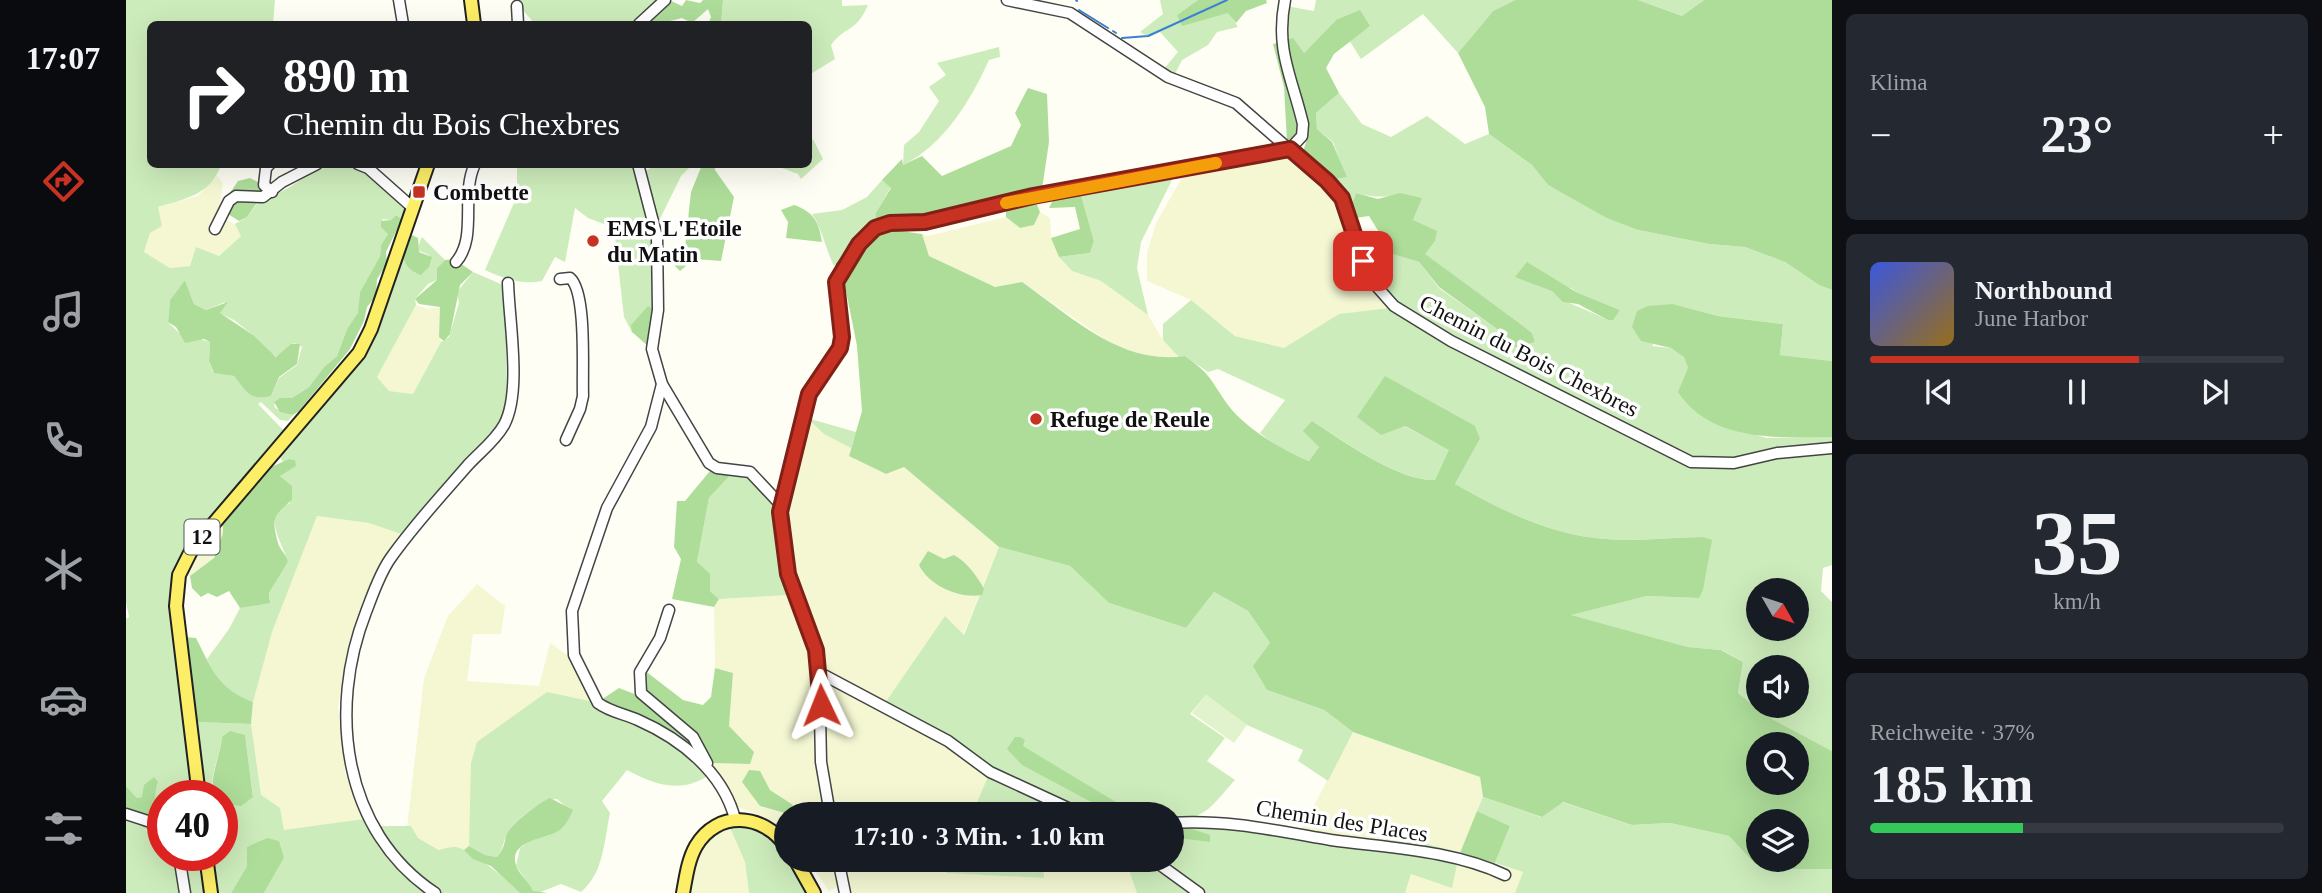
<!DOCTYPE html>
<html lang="de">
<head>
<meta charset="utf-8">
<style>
  body { margin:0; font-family:"Times New Roman",serif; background:#242831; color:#f1f3f6; height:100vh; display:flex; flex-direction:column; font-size:26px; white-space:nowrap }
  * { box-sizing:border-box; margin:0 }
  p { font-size:23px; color:#9ea1a6 }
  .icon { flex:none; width:38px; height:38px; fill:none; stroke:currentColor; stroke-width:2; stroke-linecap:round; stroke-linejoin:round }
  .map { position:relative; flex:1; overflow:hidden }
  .drawer { display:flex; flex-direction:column; gap:14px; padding:14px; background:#0d0f14; width:490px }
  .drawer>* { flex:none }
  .banner { position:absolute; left:21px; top:21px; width:665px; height:147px; border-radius:10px; box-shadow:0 7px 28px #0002; background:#202124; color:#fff; overflow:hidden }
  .needle { width:46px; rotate:129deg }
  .controls { position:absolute; left:1620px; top:578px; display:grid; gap:14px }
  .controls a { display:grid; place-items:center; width:63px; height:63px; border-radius:50%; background:#171b24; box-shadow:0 7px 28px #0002; font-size:35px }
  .speed { position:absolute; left:21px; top:780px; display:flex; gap:14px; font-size:35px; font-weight:700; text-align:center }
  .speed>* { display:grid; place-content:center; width:91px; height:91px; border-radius:50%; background:#171b24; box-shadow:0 7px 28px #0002; line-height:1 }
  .speed .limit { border:10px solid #d22; background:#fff; color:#111 }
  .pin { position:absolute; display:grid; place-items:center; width:60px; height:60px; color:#fff; margin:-30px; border-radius:14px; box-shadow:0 4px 10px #0006 }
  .me { position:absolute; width:77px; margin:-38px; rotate:358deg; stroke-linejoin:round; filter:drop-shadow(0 0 5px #0008) }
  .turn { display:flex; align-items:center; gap:24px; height:147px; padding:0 21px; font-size:32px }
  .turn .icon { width:91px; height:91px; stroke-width:2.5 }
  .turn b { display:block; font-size:49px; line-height:60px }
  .big { font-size:52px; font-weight:800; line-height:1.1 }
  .drawer .tile { flex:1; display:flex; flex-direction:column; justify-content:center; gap:10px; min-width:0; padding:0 24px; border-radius:10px; background:#242831 }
  .drawer .dial { align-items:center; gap:0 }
  .dial b { font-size:91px; line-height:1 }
  .song { display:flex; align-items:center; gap:21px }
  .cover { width:84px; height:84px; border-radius:10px; background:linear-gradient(135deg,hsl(230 70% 55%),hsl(40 70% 35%)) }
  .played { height:7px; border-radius:4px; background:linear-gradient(90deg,#c73222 65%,#363941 65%) }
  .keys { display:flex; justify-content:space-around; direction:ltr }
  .heat { display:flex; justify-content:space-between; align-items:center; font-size:38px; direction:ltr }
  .charge { height:10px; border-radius:5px; background:linear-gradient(90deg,#34c759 37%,#363941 0) }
  .trip { position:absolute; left:648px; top:802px; width:410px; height:70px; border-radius:35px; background:#171b24; box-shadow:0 7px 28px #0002; font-weight:800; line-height:70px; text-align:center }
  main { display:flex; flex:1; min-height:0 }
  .menu { display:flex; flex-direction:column; width:126px; justify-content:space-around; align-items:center; background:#090b0e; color:#9ea1a6 }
  .menu .icon { width:49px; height:49px }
  .menu .active { color:#c73222 }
  .menu b { font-size:32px; color:#f1f3f6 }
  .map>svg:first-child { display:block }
  .farmland { fill:#f4f7d2 }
  .green { fill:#cdecbb; fill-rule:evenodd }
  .forest { fill:#aedd9a; fill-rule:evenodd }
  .pitch { fill:#e0f3cd }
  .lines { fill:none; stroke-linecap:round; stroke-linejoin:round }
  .stream { stroke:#3b80d3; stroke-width:2 }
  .minor-casing { stroke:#444; stroke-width:13 }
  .major-casing { stroke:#222; stroke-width:16 }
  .minor { stroke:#fff; stroke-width:10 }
  .major { stroke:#fdee67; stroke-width:12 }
  .route-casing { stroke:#812016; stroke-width:18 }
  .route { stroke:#c73222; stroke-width:12 }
  .slow { stroke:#f59e0b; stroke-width:12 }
  .poi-dot { fill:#c73222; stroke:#fff; stroke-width:2.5 }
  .labels { text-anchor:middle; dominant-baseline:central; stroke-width:7; stroke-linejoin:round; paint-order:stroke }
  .shield { fill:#fff; stroke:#585858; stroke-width:2 }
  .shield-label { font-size:21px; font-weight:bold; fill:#111 }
  .poi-label { font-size:23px; font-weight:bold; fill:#111; stroke:#fff; text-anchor:start }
  .street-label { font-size:23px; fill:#111; stroke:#fff }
</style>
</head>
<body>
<main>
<nav class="menu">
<b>17:07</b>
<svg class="icon active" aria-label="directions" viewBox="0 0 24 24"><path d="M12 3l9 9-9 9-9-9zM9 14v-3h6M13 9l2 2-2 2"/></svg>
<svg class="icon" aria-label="music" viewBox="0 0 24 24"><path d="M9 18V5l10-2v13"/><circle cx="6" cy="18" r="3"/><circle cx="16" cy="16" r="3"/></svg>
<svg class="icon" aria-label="phone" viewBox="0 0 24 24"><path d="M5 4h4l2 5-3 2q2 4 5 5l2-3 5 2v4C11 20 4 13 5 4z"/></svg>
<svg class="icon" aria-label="climate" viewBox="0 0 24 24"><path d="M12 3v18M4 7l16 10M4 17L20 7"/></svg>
<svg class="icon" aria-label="car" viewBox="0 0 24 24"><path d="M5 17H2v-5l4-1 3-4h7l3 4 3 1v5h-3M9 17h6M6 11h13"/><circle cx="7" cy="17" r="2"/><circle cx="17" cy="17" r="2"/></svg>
<svg class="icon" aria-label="filters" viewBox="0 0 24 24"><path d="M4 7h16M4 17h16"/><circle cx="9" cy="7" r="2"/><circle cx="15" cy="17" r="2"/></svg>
</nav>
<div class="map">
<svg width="1706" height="893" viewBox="0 0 1706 893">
  <rect width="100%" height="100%" fill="#fffef4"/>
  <g class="farmland">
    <path d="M1166,156L1206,192L1223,227L1240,281L1264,308L1213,314L1159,348L1109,336L1065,300L1021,281V253L1030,223L1058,174Z"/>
    <path d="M91,176L97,183L92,217L109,224L116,235L93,256L64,266L44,268L18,252L32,207L72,196Z"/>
    <path d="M914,212L924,218L925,238L933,257L946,271L975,281L1022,315L1037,340L1053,357L1035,360L990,347L896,282L869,287L802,256L796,234L802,236L880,217L894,228L908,225Z"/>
    <path d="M290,305L302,309L315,307V342L287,394L263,391L251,377Z"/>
    <path d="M681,418L698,434L725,448L723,456L760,474L778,467L873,547L837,635L820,617L759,703L726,690L698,665L661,555L660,503Z"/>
    <path d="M191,516L243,523L278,535L255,563L235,612L221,652L212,707L219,773L238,819L158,831L135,795L125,725L127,702L145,632Z"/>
    <path d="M98,520L97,533L88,558L64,576L59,574L74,547Z"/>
    <path d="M351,584L379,606L375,634H347L341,681L413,686L424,643L444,657L464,701L421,692L345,835L343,846L338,850L328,846L314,850L292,838L285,827L281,828L298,678L322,616Z"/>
    <path d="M663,595L677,625L689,674L688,751L698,814H662L666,805L644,790L634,771V806L660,814V833L642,819L610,806L584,763L624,764L603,726L607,673L589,668L588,607L593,599Z"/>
    <path d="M701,680L820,742L863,774L846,814H707L699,770L698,682Z"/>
    <path d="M1227,732L1354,777L1357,797L1334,853L1397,872L1389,893H1279L1285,874L1334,853L1261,833L1259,843L1174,832Z"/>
    <path d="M602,823L619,862L623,893H563L564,879L573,847Z"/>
    <path d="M677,859H707L713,886L703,891L690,872Z"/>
    <path d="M717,859H826L821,873L917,878V859H999L1011,893H723Z"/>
  </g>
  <g class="green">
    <path d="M0,0H149L147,24H24V164L95,165C85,194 60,199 32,207L36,226L24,233L18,252L44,268L64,266L70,247L93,256L115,236L109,224L121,217L134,200C186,187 197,135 256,186C265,194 278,202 281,214L276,219L270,215L265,220L256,219L262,234L255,245L254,256L234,292L233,313L221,329L211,356L198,367L183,387L166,398L152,399L148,404L149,408L167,415L162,421L154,420L135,402L132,404L160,433L49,567L46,604L69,796H37V822C28,807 27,800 32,783L16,797L11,798L0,786V619L3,617L0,602ZM59,280L68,304L80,310L99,302L93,313L108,320L127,335L139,349L153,358L168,343L176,347L171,365L153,378L145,396C124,402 120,389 108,376L87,372L83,361L84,342L53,333L42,322L44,300Z"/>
    <path d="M388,0H535L509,24H409Z"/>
    <path d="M597,0H716V6L742,5C729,34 721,24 705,45L709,59L683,75L682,24H595Z"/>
    <path d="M1034,0H1072L1051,15L1102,12L1112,27L1091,32L1082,45L1056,60L1048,76L1037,70L1052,52L1034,32L1023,37L1014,32L1037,14Z"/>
    <path d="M1190,0H1389L1367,11L1332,53L1297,14L1235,59L1223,40L1244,26L1210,20L1178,53L1159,41L1160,6L1188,11Z"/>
    <path d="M1512,0H1578L1556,16Z"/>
    <path d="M873,47L874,57L863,60C845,100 818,145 777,165L778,145L793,132L813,101L803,87L820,75L811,63Z"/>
    <path d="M1213,93L1236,124L1265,137L1301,116L1339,144L1363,134L1406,165L1422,185L1512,230L1583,244L1619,247L1659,262L1693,285L1706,290V361L1654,355L1657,324L1592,316L1547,304L1526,346L1545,348L1558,356L1562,368L1613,430L1641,438L1706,437V565L1697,568L1695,591L1706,602V751L1646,719L1612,693L1617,662L1596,650L1562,647L1444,615L1521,596L1573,598L1577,537C1545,537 1511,542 1480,539C1424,535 1377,511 1329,484L1354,439L1278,426L1324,450L1309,480C1273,482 1217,440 1186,421L1193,447L1183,461L1157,451L1134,433L1159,400L1092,369L1082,372L1059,356L1053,357L1037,340V324L1065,300L1109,336L1158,348L1213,314L1263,308L1240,281L1250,249L1293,262L1313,288L1371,329L1378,339L1391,348L1409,342L1406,333L1396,325L1298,254L1309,241L1287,220L1295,199C1268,192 1258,201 1230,193L1225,207L1205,180L1220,177L1207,142L1191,129L1190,113ZM1445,288L1450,292L1494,310L1482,320C1463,310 1441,305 1426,291ZM1633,590H1671V628H1633ZM1633,667H1671V705H1633Z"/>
    <path d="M687,139L697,159L675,179L672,174L648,165L682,164L683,141Z"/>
    <path d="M391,165H509L527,235L529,310L506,325V332L498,317L488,228L462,218L449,208L439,262L429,257L416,281C394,285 379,279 359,270L391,196Z"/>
    <path d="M531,165H566L555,176L533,221L519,171Z"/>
    <path d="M1048,176L1015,242L1011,268L1022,315L975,281L946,271L933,257L964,253L968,241L955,195Z"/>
    <path d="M756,180L765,187L749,214L751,221L708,266C700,250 695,226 686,214L716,210L741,197Z"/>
    <path d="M296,237L319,260L311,268V280L302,284L289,299L290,305L251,377L263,391L287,394L315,342L323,337L333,303L331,292L347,272L377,285L379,290L381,408L371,431L278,535L243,523L191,516L146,632L127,702C104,693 90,681 81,659L103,629L114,608L144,600L143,593L162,562C157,542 134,516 164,503L163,484L154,476L158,471L167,468L166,459L157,462L154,457L242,348L277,255L289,273L303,255L291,250Z"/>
    <path d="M681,418L730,432L725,448L698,434Z"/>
    <path d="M609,470L631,480L646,500L649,538L663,595L593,599L584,591L571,562L583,498Z"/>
    <path d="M873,547L944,566L983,603L1060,628L1088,592L1122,611L1144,643L1141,690L1198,710L1227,732L1202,781L1172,761L1177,750L1121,725L1080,695L1064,714L1099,738L1081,761L1109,780C1085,806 1082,818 1045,821V814H957L865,770L759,703L819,616L838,635Z"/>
    <path d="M421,692L464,701L487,718L519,726L569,759L583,775C555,794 529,785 501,770L476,801L484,813C478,841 478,873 455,892L435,884L412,893L407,891L390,866L394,848L405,840L423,835L440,807L431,799C417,798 389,820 382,832C377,840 378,848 371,857L359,855L343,846L345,763L351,742Z"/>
    <path d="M70,722L125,724L135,795L154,808L158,830L238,819L276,870L301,893H138L158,858L121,847V866L105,893H89L84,856H96V801L101,804L127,796L119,736L96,737C94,759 82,775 88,796H76Z"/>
    <path d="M863,774L949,814H846Z"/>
    <path d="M1357,797L1415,817L1436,802L1506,825L1544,823L1603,836L1628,863L1641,869H1706V893H1389L1397,872L1369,863L1384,826L1351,811Z"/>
    <path d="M0,814L21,831L37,834V856H74L79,893H0Z"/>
    <path d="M602,823L628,824L660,850V859H665L683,893H623L619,862Z"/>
    <path d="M1074,823L1332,860L1326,888L1285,874L1279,893H1075L1030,859H1045V825Z"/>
    <path d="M251,826H285L292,838L313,850C318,849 325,846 330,847C342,848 385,882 394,893H314L287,874Z"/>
    <path d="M1261,833L1334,853L1333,857L1258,845Z"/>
    <path d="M826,859H917L918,878L820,873Z"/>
    <path d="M999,859H1020L1067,893H1011Z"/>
  </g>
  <g class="forest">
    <path d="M543,0L556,6L560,0L574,3L577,0H597L595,24H582L585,17L582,9L566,23L556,18L532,24L522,22Z"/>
    <path d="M1072,0H1140L1141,3L1120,11L1110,23L1102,13L1056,26L1051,15Z"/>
    <path d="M1389,0H1512L1556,16L1578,0H1706V290L1693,285L1659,262L1619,247L1583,244L1512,230L1481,218L1422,185L1406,165L1363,134L1359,107L1332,53L1367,11Z"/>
    <path d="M1234,10L1244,26L1208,54L1200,68L1213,93L1190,113L1191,129L1206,142L1221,177L1205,180L1176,155L1181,139V116L1176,120L1167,143L1161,142L1158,87L1147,44L1167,38L1178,53L1210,20Z"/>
    <path d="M902,88L921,94L923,142L916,189L782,221L767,218L751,221L749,214L765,188L756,180L776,159L777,165L796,156L816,176L885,146L895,125L889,113Z"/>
    <path d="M576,165H589V170L608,197L595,261L568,259L554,271L546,263L559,247L565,192Z"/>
    <path d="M124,178L132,182L138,193L121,217L113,221L102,214V196L112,181Z"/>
    <path d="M1230,193L1252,199L1274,193L1296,198L1287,220L1311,231L1309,241L1299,254L1396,325L1406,333L1409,342L1391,348L1378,339L1371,329L1313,287L1293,262L1250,249L1256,237L1243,216L1229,218L1225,207Z"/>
    <path d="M955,195L968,241L964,253L933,257L925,238L954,229L949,207L923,208L929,196Z"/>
    <path d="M909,200L914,212L908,225L894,228L880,217V208Z"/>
    <path d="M668,205C688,212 693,222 696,242L660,238L662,222L655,210Z"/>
    <path d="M270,215L276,219L260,252L261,264L251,279L250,296L241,307L238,321L224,349L173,411L167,415L154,412L148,402L154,398H166L183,387L198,367L211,356L221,329L232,313L234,292L254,256L255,245L262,234L255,227V221L265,220Z"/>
    <path d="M768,230L796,234L803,256L869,287L896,282C945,316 995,366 1059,356C1086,375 1084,380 1102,405C1119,428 1157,451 1183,461L1193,447L1177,431L1186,421C1216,440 1273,482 1309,480L1323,450L1279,426L1255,435L1231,417L1259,376L1349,426L1354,439L1329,484C1377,511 1424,535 1480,539C1512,542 1545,537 1577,537L1586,540L1577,590L1573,598L1521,596L1445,615L1562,647L1595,650L1617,662L1612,693L1646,719L1706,751V869H1641L1628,863L1603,836L1544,823L1506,825L1437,802L1416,817L1357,797L1354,777L1227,732L1198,710L1141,690L1127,666L1144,643L1122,611L1088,592L1060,628L983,603L944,566L873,547L778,467L760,474L723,456L736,411L731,346L718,281L748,236ZM1633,744H1671V782H1633ZM1633,821H1671V859H1633Z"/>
    <path d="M286,235L292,238L293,252L306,257L303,267L295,275C281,271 276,260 276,246Z"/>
    <path d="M328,259L347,272L334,285L324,334L318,341L313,337L314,307L293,304L289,299L311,280V268L319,260Z"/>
    <path d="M1401,262L1450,292L1494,310L1487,320H1482L1452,304L1437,302L1426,291L1389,277Z"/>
    <path d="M59,280L68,304L80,310L102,302L94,313L127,335L150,357L165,344H174L171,364L153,377L145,396C123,402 120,390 108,376L88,373L83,361L84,342L78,339L59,343L50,327L42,322L44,300Z"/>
    <path d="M1547,304L1592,316L1657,324L1654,355L1706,361V437C1652,438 1585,442 1552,392L1562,368L1558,357L1545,348L1515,341L1506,327L1511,311L1522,306Z"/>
    <path d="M522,306L529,310L522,346L506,332L505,325Z"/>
    <path d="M163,459L169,460L170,466L154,476L166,486V500C148,515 145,518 152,543C154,550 161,555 162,562L143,593L144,603L114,608L103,591L91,597L82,593L75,597L66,588L64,576L88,558L97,533V517L143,468Z"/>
    <path d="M609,470L583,498L571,562L584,574V591L593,599L588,607L546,599L555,559L548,547L551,501H559L584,471Z"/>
    <path d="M802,551L818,559L828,555C841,562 851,576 858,589L856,595C834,599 803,586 793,565Z"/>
    <path d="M59,637L70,638C86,669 91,688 127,702L125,724L70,722Z"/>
    <path d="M589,668L607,673L603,726L628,752L624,764L584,763L570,737L518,692V670L557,700L577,705L585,697Z"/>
    <path d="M493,688L511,695L566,738L577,762L475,700Z"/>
    <path d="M104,731L119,735L127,797L115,806L100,804L96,796H88C83,775 94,759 96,737Z"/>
    <path d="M889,737H894L899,740L897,746L1008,813L1026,814L982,811L896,765L881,749Z"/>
    <path d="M623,770L634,771L644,790L667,805L662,814L634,806L616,782Z"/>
    <path d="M28,777L32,782C24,808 37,812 37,834C22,834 11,823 0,814V786L11,798L16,797L18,785Z"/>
    <path d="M424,798L447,810C444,817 441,823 435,829C422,840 379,839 391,868C395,876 403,882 407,891L422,893H394L365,866L347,859L338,850L343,846L359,855L371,857C378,848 378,845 380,836C383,825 414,802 424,798Z"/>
    <path d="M1351,811L1384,826L1369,863L1334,853Z"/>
    <path d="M1060,827L1084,835V842L1045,837V828Z"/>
    <path d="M141,838L153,841L158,858L138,893H105L121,866V847Z"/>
  </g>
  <path class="pitch" d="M1080,695L1121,725L1108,743L1066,713Z"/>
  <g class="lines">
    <g class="stream">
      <path d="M950,0L951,1"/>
      <path d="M953,10L982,28"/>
      <path d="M987,31L990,33"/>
      <path d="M996,38L1022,36L1101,0"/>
    </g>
    <g class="minor-casing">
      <g id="minor">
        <path d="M273,0L277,24"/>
        <path d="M881,0L944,13L1042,77L1110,103L1212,192L1245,280L1268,306L1325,341L1565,462L1608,463L1651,453L1706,448"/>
        <path d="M391,6L392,24"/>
        <path d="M513,24L539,0"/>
        <path d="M144,164L140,168L138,185L146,192"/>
        <path d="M232,164L242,168L287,208"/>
        <path d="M512,164L531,237L532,310L526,349L536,384L525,427L481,508L446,611L448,655L472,703C484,712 499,714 512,720C555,739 597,772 609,819"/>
        <path d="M89,229L103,201L110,196L137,197L156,182L191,164"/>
        <path d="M330,262C352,237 334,195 349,164"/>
        <path d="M434,279L444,278C461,292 456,371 457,396L454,409L440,440"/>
        <path d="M536,384L583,463L591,468L624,472L655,505"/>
        <path d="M543,610L534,638L514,672L515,693L567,737L581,763"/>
        <path d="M694,673L822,741L864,772L955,814"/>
        <path d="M0,814L37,826"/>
        <path d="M704,814L695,762L693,666L683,626L662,574L654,517L656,496L683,394L714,348L716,333L709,287L716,267L749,228L764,223L799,222L907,196L1164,149L1176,136L1177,124C1166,77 1149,50 1159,0"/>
        <path d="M1045,823C1099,819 1152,831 1205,840C1263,848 1326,850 1379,875"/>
        <path d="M53,856L59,893"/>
        <path d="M712,859L719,893"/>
        <path d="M1026,859L1073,893"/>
        <path d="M309,893C216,831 202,709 240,612C247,594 253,575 264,559C287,526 316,495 342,465C354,452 369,441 378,425C396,392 383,321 382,283"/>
      </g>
    </g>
    <g class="major-casing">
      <g id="major">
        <path d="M345,0L348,24"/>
        <path d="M73,796L50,606L53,575L66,549L233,353L245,329L302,164"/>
        <path d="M80,856L85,893"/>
        <path d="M669,859L688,893"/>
        <path d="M557,893C560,877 562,860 570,846C591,810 637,813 660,846"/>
      </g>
    </g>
    <use href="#minor" class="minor"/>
    <use href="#major" class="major"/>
  </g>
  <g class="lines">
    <g class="route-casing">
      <path id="route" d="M695,705L690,650L662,574L654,512L683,394L714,348L716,337L710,282L733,244L749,228L764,223L799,222L907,196L1164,149L1201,181L1216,198L1237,261"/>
    </g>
    <use href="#route" class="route"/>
    <path class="slow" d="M880,203L1090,163"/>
  </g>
  <g class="poi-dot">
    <rect x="286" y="185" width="14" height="14" rx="3.5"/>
    <circle cx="467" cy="241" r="7"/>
    <circle cx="910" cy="419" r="7"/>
  </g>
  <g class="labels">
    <rect class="shield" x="58.5" y="519.5" width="35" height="35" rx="5"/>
    <g class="shield-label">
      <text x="76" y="537">12</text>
    </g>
    <g class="poi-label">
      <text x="307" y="192">Combette</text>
      <text x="481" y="228">EMS L'Etoile<tspan x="481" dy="26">du Matin</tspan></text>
      <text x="924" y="419">Refuge de Reule</text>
    </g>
    <g class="street-label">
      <text transform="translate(1403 356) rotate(27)">Chemin du Bois Chexbres</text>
      <text transform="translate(1216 821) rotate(9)">Chemin des Places</text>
    </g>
  </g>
</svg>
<div class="controls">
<a><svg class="needle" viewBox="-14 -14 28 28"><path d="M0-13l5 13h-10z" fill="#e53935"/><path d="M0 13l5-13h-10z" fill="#9ea1a6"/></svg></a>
<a><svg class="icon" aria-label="sound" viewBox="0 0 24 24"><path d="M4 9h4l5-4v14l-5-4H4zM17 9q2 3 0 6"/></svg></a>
<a><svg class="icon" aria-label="search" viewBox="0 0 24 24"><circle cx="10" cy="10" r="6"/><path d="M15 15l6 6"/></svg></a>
<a><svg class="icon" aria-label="layers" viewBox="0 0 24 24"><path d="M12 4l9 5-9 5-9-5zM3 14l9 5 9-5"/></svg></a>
</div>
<div class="speed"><div class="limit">40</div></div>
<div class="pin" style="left:1237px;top:261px;background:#d93025"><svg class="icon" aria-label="arrive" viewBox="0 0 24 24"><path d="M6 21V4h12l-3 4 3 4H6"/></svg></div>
<svg class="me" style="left:695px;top:705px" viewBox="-20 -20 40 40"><path d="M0-17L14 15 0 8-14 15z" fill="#c73222" stroke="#fff" stroke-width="4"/></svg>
<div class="trip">17:10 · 3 Min. · 1.0 km</div>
<div class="banner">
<div class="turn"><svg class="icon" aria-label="right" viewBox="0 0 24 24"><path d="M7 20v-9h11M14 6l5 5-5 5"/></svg><div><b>890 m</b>Chemin du Bois Chexbres</div></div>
</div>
</div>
<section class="drawer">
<div class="tile"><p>Klima</p>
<div class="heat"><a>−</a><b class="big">23°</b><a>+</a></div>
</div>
<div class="tile">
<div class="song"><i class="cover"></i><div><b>Northbound</b><p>June Harbor</p></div></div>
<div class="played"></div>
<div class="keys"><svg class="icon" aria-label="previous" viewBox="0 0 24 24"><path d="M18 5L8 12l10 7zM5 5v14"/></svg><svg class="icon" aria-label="pause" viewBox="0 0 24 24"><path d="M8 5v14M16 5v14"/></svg><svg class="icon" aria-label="next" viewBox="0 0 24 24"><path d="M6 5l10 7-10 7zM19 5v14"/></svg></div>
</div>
<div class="tile dial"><b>35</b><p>km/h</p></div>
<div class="tile"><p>Reichweite · 37%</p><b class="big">185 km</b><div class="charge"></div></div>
</section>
</main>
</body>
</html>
